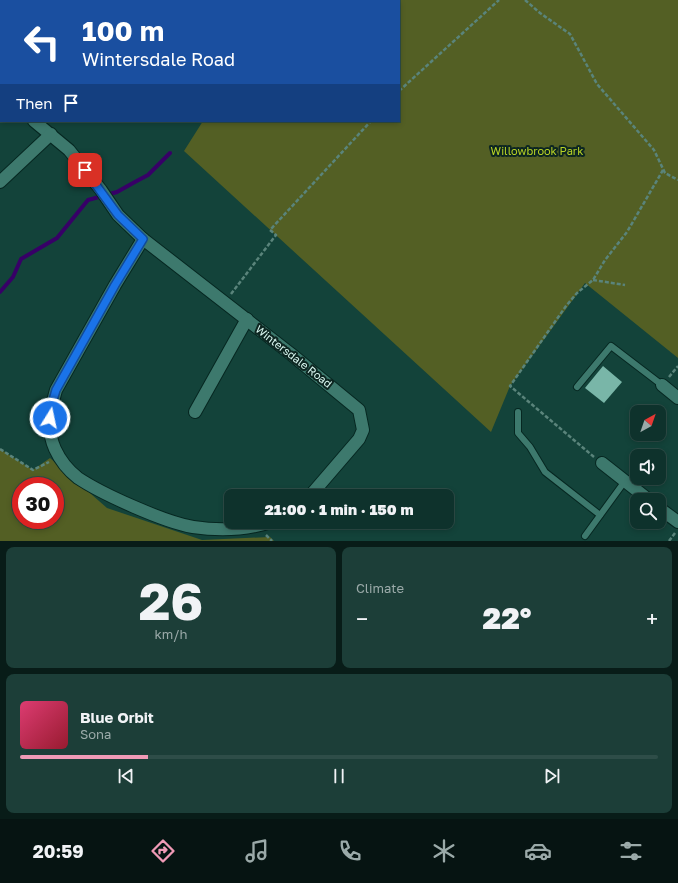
<!DOCTYPE html>
<html lang="en">
<head>
<meta charset="utf-8">
<style>
  body { margin:0; font-family:"Golos Text",sans-serif; background:#1c3e38; color:#f1f3f6; height:100vh; display:flex; flex-direction:column; font-size:15px; white-space:nowrap }
  * { box-sizing:border-box; margin:0 }
  p { font-size:13px; color:#9baaa9 }
  .icon { flex:none; width:22px; height:22px; fill:none; stroke:currentColor; stroke-width:2; stroke-linecap:round; stroke-linejoin:round }
  .map { position:relative; height:541px; overflow:hidden }
  .details { display:flex; flex-direction:column; gap:6px; padding:6px; background:#081c18; flex:1 }
  .details>* { flex:none }
  .guide { position:absolute; left:0px; top:0px; width:400px; height:122px; box-shadow:0 2px 6px #0003,0 0 0 1px #2e4d48; background:#1a4fa0; color:#fff; overflow:hidden }
  .needle { width:26px; rotate:40deg }
  .controls { position:absolute; left:630px; top:405px; display:grid; gap:8px }
  .controls a { display:grid; place-items:center; width:36px; height:36px; border-radius:8px; background:#0e322c; box-shadow:0 2px 6px #0003,0 0 0 1px #2e4d48; font-size:20px }
  .speed { position:absolute; left:12px; top:477px; display:flex; gap:8px; font-size:20px; font-weight:700; text-align:center }
  .speed>* { display:grid; place-content:center; width:52px; height:52px; border-radius:50%; background:#0e322c; box-shadow:0 2px 6px #0003,0 0 0 1px #2e4d48; line-height:1 }
  .speed .limit { border:6px solid #d22; background:#fff; color:#111 }
  .pin { position:absolute; display:grid; place-items:center; width:34px; height:34px; color:#fff; margin:-17px; border-radius:8px; box-shadow:0 2px 6px #0006 }
  .me { position:absolute; width:44px; margin:-22px; rotate:10deg; stroke-linejoin:round; filter:drop-shadow(0 0 3px #0008) }
  .turn { display:flex; align-items:center; gap:14px; height:84px; padding:0 16px; font-size:18px }
  .turn .icon { width:52px; height:52px; stroke-width:2.5 }
  .turn b { display:block; font-size:28px; line-height:34px }
  .then { display:flex; align-items:center; height:38px; padding:0 16px; background:#0003; gap:8px; font-size:15px }
  .big { font-size:30px; font-weight:800; line-height:1.1 }
  .details .tile { flex:1; display:flex; flex-direction:column; justify-content:center; gap:6px; min-width:0; padding:0 14px; border-radius:8px; background:#1c3e38 }
  .details .dial { align-items:center; gap:0 }
  .dial b { font-size:52px; line-height:1 }
  .song { display:flex; align-items:center; gap:12px }
  .cover { width:48px; height:48px; border-radius:6px; background:linear-gradient(135deg,hsl(340 70% 55%),hsl(350 70% 35%)) }
  .played { height:4px; border-radius:2px; background:linear-gradient(90deg,#f09ab6 20%,#2e4d48 20%) }
  .keys { display:flex; justify-content:space-around; direction:ltr }
  .heat { display:flex; justify-content:space-between; align-items:center; font-size:22px; direction:ltr }
  .details .tiles { flex:1; display:grid; gap:6px; grid-template-columns:1fr 1fr }
  .tile:last-child { grid-column:span 2 }
  .trip { position:absolute; left:224px; top:489px; width:230px; height:40px; border-radius:8px; background:#0e322c; box-shadow:0 2px 6px #0003,0 0 0 1px #2e4d48; font-weight:800; line-height:40px; text-align:center }
  .menu { display:flex; height:64px; justify-content:space-around; align-items:center; background:#061412; color:#9baaa9 }
  .menu .icon { width:28px; height:28px }
  .menu .active { color:#f09ab6 }
  .menu b { font-size:18px; color:#f1f3f6 }
  .map>svg:first-child { display:block }
  .green { fill:#535f24; fill-rule:evenodd }
  .lines { fill:none; stroke-linecap:round; stroke-linejoin:round }
  .stream { stroke:#370067; stroke-width:4 }
  .building { fill:#79b6a8 }
  .lane-casing { stroke:#062721; stroke-width:8 }
  .street-casing { stroke:#062721; stroke-width:14 }
  .path { stroke:#5a847b; stroke-width:2.5; stroke-dasharray:4 2; stroke-linecap:butt }
  .lane { stroke:#3d796d; stroke-width:6 }
  .street { stroke:#3d796d; stroke-width:12 }
  .route-casing { stroke:#114b97; stroke-width:10 }
  .route { stroke:#1a73e8; stroke-width:7 }
  .labels { text-anchor:middle; dominant-baseline:central; stroke-width:4; stroke-linejoin:round; paint-order:stroke }
  .park-label { font-size:11px; fill:#b7d225; stroke:#0d2621 }
  .street-label { font-size:11px; fill:#d9f7f0; stroke:#0d2621 }
</style>
</head>
<body>
<div class="map">
<svg width="678" height="541" viewBox="0 0 678 541">
  <rect width="100%" height="100%" fill="#13433a"/>
  <g class="green">
    <path d="M217,0H678V358L585,283L510,386L491,432L184,151L203,121H399V1Z"/>
    <path d="M0,449L33,470L50,458L107,508L202,540L270,537L274,541H0ZM21,486H55V520H21Z"/>
  </g>
  <g class="lines">
    <g class="stream">
      <path d="M298,1L299,0"/>
      <path d="M0,292L13,277L21,259L57,238L88,200L117,192L133,183L148,175L170,153"/>
    </g>
  </g>
  <path class="building" d="M603,366L622,382L604,403L585,388Z"/>
  <g class="lines">
    <g class="lane-casing">
      <g id="lane">
        <path d="M577,387L611,346L662,385"/>
        <path d="M518,412V433L530,447L545,472L600,515"/>
        <path d="M585,536L625,481"/>
      </g>
    </g>
    <g class="street-casing">
      <g id="street">
        <path d="M183,1V0"/>
        <path d="M0,83L1,84"/>
        <path d="M34,121L69,150L101,190L118,215L143,239L291,354L359,410L363,430L359,439L310,496"/>
        <path d="M0,182L51,134"/>
        <path d="M143,239L115,285L56,390C50,411 46,429 55,449C60,460 69,471 78,478C102,494 164,522 193,527C219,531 246,530 271,522"/>
        <path d="M662,385L678,398"/>
        <path d="M195,412L247,319"/>
        <path d="M602,463L649,500"/>
        <path d="M659,508L678,522"/>
      </g>
    </g>
    <g class="path">
      <path d="M291,0L292,1"/>
      <path d="M525,0L540,13L570,34L597,84L654,150L665,173L678,180"/>
      <path d="M322,1L323,0"/>
      <path d="M399,91L499,0"/>
      <path d="M593,280L625,285"/>
      <path d="M231,294L276,235L270,230L371,121"/>
      <path d="M669,377L678,366"/>
      <path d="M0,449L33,470L49,462"/>
      <path d="M594,457L510,386L566,306L577,293L593,280L605,260L627,232L663,170"/>
      <path d="M266,535L272,541"/>
      <path d="M669,541L675,533"/>
    </g>
    <use href="#lane" class="lane"/>
    <use href="#street" class="street"/>
  </g>
  <g class="lines">
    <g class="route-casing">
      <path id="route" d="M50,418L51,407L56,390L115,285L143,239L118,215L85,170"/>
    </g>
    <use href="#route" class="route"/>
  </g>
  <g class="labels">
    <g class="park-label">
      <text x="537" y="150">Willowbrook Park</text>
    </g>
    <g class="street-label">
      <text transform="translate(294 356) rotate(38)">Wintersdale Road</text>
    </g>
  </g>
</svg>
<div class="controls">
<a><svg class="needle" viewBox="-14 -14 28 28"><path d="M0-13l5 13h-10z" fill="#e53935"/><path d="M0 13l5-13h-10z" fill="#9baaa9"/></svg></a>
<a><svg class="icon" aria-label="sound" viewBox="0 0 24 24"><path d="M4 9h4l5-4v14l-5-4H4zM17 9q2 3 0 6"/></svg></a>
<a><svg class="icon" aria-label="search" viewBox="0 0 24 24"><circle cx="10" cy="10" r="6"/><path d="M15 15l6 6"/></svg></a>
</div>
<div class="speed"><div class="limit">30</div></div>
<div class="pin" style="left:85px;top:170px;background:#d93025"><svg class="icon" aria-label="arrive" viewBox="0 0 24 24"><path d="M6 21V4h12l-3 4 3 4H6"/></svg></div>
<svg class="me" style="left:50px;top:418px" viewBox="-20 -20 40 40"><circle r="17" fill="#1a73e8" stroke="#fff" stroke-width="3"/><path d="M0-11L8 9 0 5-8 9z" fill="#fff"/></svg>
<div class="trip">21:00 · 1 min · 150 m</div>
<div class="guide">
<div class="turn"><svg class="icon" aria-label="left" viewBox="0 0 24 24"><path d="M17 20v-9H6M10 6l-5 5 5 5"/></svg><div><b>100 m</b>Wintersdale Road</div></div>
<div class="then">Then<svg class="icon" aria-label="arrive" viewBox="0 0 24 24"><path d="M6 21V4h12l-3 4 3 4H6"/></svg></div>
</div>
</div>
<section class="details">
<div class="tiles">
<div class="tile dial"><b>26</b><p>km/h</p></div>
<div class="tile"><p>Climate</p>
<div class="heat"><a>−</a><b class="big">22°</b><a>+</a></div>
</div>
<div class="tile">
<div class="song"><i class="cover"></i><div><b>Blue Orbit</b><p>Sona</p></div></div>
<div class="played"></div>
<div class="keys"><svg class="icon" aria-label="previous" viewBox="0 0 24 24"><path d="M18 5L8 12l10 7zM5 5v14"/></svg><svg class="icon" aria-label="pause" viewBox="0 0 24 24"><path d="M8 5v14M16 5v14"/></svg><svg class="icon" aria-label="next" viewBox="0 0 24 24"><path d="M6 5l10 7-10 7zM19 5v14"/></svg></div>
</div>
</div>
</section>
<nav class="menu">
<b>20:59</b>
<svg class="icon active" aria-label="directions" viewBox="0 0 24 24"><path d="M12 3l9 9-9 9-9-9zM9 14v-3h6M13 9l2 2-2 2"/></svg>
<svg class="icon" aria-label="music" viewBox="0 0 24 24"><path d="M9 18V5l10-2v13"/><circle cx="6" cy="18" r="3"/><circle cx="16" cy="16" r="3"/></svg>
<svg class="icon" aria-label="phone" viewBox="0 0 24 24"><path d="M5 4h4l2 5-3 2q2 4 5 5l2-3 5 2v4C11 20 4 13 5 4z"/></svg>
<svg class="icon" aria-label="climate" viewBox="0 0 24 24"><path d="M12 3v18M4 7l16 10M4 17L20 7"/></svg>
<svg class="icon" aria-label="car" viewBox="0 0 24 24"><path d="M5 17H2v-5l4-1 3-4h7l3 4 3 1v5h-3M9 17h6M6 11h13"/><circle cx="7" cy="17" r="2"/><circle cx="17" cy="17" r="2"/></svg>
<svg class="icon" aria-label="filters" viewBox="0 0 24 24"><path d="M4 7h16M4 17h16"/><circle cx="9" cy="7" r="2"/><circle cx="15" cy="17" r="2"/></svg>
</nav>
</body>
</html>
